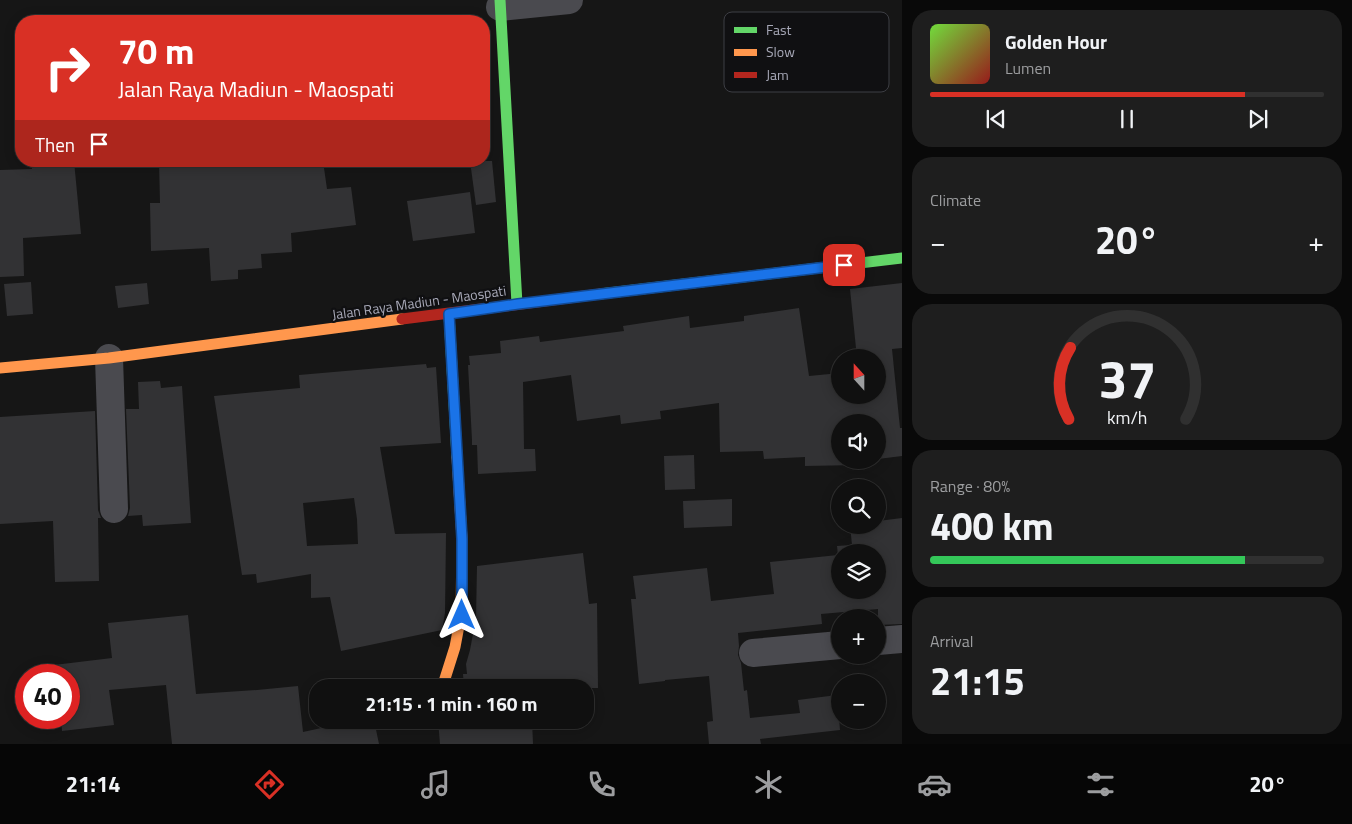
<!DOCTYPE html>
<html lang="en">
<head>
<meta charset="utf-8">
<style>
  body { margin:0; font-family:"Titillium Web",sans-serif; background:#1e1e1e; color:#f1f3f6; height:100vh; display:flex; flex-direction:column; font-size:19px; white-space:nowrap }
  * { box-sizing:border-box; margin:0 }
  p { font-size:16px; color:#9c9d9f }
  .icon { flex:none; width:28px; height:28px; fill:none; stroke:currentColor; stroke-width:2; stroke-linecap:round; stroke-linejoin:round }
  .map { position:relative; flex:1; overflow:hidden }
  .sheet { display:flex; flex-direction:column; gap:10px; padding:10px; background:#090909; width:450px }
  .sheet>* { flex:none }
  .hud { position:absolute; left:15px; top:15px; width:475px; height:152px; border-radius:20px; box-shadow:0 2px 12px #0003,0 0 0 1px #303030; background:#d93025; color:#fff; overflow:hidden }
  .needle { width:32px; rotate:339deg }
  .buttons { position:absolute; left:831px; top:349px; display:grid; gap:10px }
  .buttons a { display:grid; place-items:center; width:55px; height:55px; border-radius:50%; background:#101010; box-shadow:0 2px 12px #0003,0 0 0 1px #303030; font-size:25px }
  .speed { position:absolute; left:15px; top:664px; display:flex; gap:10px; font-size:25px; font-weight:700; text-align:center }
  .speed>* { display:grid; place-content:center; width:65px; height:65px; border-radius:50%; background:#101010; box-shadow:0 2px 12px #0003,0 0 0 1px #303030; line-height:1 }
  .speed .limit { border:8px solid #d22; background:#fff; color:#111 }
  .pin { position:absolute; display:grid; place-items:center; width:42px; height:42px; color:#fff; margin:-21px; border-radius:10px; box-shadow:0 2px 8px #0006 }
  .me { position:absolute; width:55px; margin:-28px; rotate:0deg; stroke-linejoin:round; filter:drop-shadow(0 0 4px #0008) }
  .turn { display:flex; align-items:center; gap:18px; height:105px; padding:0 20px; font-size:22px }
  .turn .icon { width:65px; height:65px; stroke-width:2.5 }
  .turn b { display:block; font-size:35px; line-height:42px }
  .then { display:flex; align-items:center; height:48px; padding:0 20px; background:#0003; gap:10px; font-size:19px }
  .big { font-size:38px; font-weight:700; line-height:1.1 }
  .sheet .card { flex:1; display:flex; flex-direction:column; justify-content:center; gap:8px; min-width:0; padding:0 18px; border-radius:20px; background:#1e1e1e }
  .sheet .dial { align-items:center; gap:0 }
  .dial svg { height:130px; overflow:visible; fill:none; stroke:#303030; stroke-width:7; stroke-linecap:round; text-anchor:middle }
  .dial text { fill:#f1f3f6; stroke:none }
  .song { display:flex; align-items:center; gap:15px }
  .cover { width:60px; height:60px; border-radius:8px; background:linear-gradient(135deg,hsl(100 70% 55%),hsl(0 70% 35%)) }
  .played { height:5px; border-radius:2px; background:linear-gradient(90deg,#d93025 80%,#303030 80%) }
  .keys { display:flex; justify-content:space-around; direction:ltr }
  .heat { display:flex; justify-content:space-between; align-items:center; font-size:28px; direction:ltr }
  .charge { height:8px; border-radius:4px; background:linear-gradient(90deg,#34c759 80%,#303030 0) }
  .trip { position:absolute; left:309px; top:679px; width:285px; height:50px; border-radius:20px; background:#101010; box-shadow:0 2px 12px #0003,0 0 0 1px #303030; font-weight:700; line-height:50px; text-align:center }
  .menu { display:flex; height:80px; justify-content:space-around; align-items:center; background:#060606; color:#9c9d9f }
  .menu .icon { width:35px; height:35px }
  .menu .current { color:#d93025 }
  .menu b { font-size:22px; color:#f1f3f6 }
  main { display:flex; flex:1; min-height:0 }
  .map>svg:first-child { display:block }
  .building { fill:#323234; fill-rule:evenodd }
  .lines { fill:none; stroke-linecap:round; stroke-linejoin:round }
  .street { stroke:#4a4a4f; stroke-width:28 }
  .fast { stroke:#63d668; stroke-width:11 }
  .slow { stroke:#ff974d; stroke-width:11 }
  .jam { stroke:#b3261e; stroke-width:11 }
  .route-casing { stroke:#114b97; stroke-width:12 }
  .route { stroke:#1a73e8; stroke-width:9 }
  .labels { text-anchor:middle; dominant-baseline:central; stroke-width:4.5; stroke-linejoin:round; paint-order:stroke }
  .street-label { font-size:14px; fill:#a7a8b7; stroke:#101012 }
  .key { fill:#101012; stroke:#3d3e44; stroke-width:1 }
  .key-label { font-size:14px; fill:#a7a8b7 }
</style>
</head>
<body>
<main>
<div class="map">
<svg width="902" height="744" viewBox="0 0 902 744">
  <rect width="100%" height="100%" fill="#161616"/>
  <g class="building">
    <path d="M31,161H74L81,234L23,238L24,276L0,277V170L32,169Z"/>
    <path d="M159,161H323L327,189L351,187L356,225L291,233L292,252L261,254L262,268L238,270V279L211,281L209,248L151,251L150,203H160Z"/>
    <path d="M470,161H492L496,202L476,205Z"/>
    <path d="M470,192L475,233L413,241L407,201Z"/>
    <path d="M31,282L33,314L7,316L4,284Z"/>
    <path d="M147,283L149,304L118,308L115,286Z"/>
    <path d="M902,283V348L892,349L900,428H902V456L878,459V422H840V460H865L858,461V465L805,466V457L764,459L763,451L720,452L719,403L660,411L661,419L621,424L620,415L577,421L571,375L523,382L524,449H535L536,471L478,474L477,445H472V440L468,365H470L469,356L501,353L500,341L539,336L540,342L624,331L623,326L689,316L690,328L744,321V316L799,308L809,376L840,373V395H878V358H857L850,289Z"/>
    <path d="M426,364L427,368L436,367L441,443L380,447L395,534L446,533L445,613L442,630L341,651L330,597L311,598V574L257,583L256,574L242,575L214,396L300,388L299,375ZM354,498L357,519L358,544L307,546L303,503Z"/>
    <path d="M160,381L161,388L182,386L191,523L143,526L142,515L128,516L130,508L126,409H139L138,382Z"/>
    <path d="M95,411L98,510L101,518H98L99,581L55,582L53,521L0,524V417Z"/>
    <path d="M694,455L695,489L665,490L664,456Z"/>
    <path d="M732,499V526L684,528L683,501Z"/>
    <path d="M902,518V624L878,625V609L821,614L822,624L738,633L739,646L738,655L741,663L744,691L747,690L750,718L800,713L798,700L837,695L840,730L760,739L761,744H709L707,722L713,721L709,676L665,680V681L639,684L631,599H636L633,576L707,568L711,601L774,594L770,562L838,555L837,546L852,545L850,525H878V521ZM840,552H878V590H840Z"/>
    <path d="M583,553L589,604L597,603L598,688H464L463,674H467L466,664L470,650L476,618L477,566Z"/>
    <path d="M188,615L196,694L257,690L298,686L303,732L358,720H374L379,744H172L166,685L109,690L114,725L62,731L61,718H69V675H55L54,665L112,658L108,623Z"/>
    <path d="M438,720H532L533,744H440Z"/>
  </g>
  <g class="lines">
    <g class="street">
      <path d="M500,7L569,0"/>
      <path d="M109,358L114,509"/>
      <path d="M878,641L902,639"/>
      <path d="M753,653L840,645"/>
    </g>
    <g class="fast">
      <path d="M500,0L517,304"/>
      <path d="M600,294L902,258"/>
      <path d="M449,314L457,457"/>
    </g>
    <g class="slow">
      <path d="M0,368L109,358L402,319"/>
      <path d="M442,688L455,647L461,615L462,539L457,457"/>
    </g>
    <path class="jam" d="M402,319L600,294"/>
  </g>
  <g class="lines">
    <g class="route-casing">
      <path id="route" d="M462,615V539L449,314L518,304L844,265"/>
    </g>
    <use href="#route" class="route"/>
  </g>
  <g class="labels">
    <g class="street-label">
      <text transform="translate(419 302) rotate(-8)">Jalan Raya Madiun - Maospati</text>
    </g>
  </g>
  <rect x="724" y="12" width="165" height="80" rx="8" class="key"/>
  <rect x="734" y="27" width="23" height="6" fill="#63d668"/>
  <rect x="734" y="49" width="23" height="7" fill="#ff974d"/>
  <rect x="734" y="72" width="23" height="6" fill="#b3261e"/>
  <g class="key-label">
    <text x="766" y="35">Fast</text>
    <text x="766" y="57">Slow</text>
    <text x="766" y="80">Jam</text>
  </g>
</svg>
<div class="buttons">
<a><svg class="needle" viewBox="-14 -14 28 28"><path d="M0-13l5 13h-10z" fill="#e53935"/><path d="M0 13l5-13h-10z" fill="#9c9d9f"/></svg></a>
<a><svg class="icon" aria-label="sound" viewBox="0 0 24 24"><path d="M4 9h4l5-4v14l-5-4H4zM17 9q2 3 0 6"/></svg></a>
<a><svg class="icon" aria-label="search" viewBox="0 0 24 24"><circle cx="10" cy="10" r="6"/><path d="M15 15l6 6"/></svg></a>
<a><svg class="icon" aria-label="layers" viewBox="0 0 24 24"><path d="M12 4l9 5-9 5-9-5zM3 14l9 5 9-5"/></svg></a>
<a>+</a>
<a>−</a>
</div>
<div class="speed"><div class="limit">40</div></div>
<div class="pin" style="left:844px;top:265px;background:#d93025"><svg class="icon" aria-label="arrive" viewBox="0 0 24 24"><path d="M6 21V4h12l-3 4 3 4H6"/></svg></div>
<svg class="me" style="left:462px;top:615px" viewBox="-20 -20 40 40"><path d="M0-17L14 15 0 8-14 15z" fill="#1a73e8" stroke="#fff" stroke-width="4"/></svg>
<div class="trip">21:15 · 1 min · 160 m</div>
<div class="hud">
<div class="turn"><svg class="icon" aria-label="right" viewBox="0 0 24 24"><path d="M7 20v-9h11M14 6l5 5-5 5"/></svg><div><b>70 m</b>Jalan Raya Madiun - Maospati</div></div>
<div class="then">Then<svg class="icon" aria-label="arrive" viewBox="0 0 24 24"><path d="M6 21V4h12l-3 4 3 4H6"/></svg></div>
</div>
</div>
<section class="sheet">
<div class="card">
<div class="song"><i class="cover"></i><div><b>Golden Hour</b><p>Lumen</p></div></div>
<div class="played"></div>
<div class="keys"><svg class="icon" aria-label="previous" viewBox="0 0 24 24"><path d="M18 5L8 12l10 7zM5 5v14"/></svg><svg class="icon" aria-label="pause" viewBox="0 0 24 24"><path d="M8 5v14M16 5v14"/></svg><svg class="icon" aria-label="next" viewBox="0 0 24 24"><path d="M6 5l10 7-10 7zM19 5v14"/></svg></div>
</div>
<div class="card"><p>Climate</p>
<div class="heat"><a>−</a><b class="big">20°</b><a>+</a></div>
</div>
<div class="card dial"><svg viewBox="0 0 100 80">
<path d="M14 69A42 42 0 1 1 86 69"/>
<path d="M14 69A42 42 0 0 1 15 25" stroke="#d93025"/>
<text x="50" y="56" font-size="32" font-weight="700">37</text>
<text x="50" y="72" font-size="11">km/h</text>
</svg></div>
<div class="card"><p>Range · 80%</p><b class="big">400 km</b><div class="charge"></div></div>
<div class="card"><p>Arrival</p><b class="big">21:15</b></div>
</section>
</main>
<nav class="menu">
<b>21:14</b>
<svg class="icon current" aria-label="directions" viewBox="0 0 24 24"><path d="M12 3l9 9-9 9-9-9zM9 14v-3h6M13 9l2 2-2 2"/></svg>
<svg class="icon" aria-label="music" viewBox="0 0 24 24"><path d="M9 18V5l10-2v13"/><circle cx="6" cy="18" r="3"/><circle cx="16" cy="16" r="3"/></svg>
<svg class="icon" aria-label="phone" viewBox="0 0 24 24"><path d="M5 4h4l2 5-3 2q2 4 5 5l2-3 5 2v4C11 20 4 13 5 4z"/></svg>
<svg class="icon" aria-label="climate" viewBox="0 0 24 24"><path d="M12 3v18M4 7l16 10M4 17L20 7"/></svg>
<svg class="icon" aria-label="car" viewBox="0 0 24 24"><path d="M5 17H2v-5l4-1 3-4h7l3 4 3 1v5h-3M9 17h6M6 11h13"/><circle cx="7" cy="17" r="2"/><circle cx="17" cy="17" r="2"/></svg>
<svg class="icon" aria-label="filters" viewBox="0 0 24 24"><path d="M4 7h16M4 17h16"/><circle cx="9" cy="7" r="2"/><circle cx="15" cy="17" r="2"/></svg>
<b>20°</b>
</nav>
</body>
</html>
